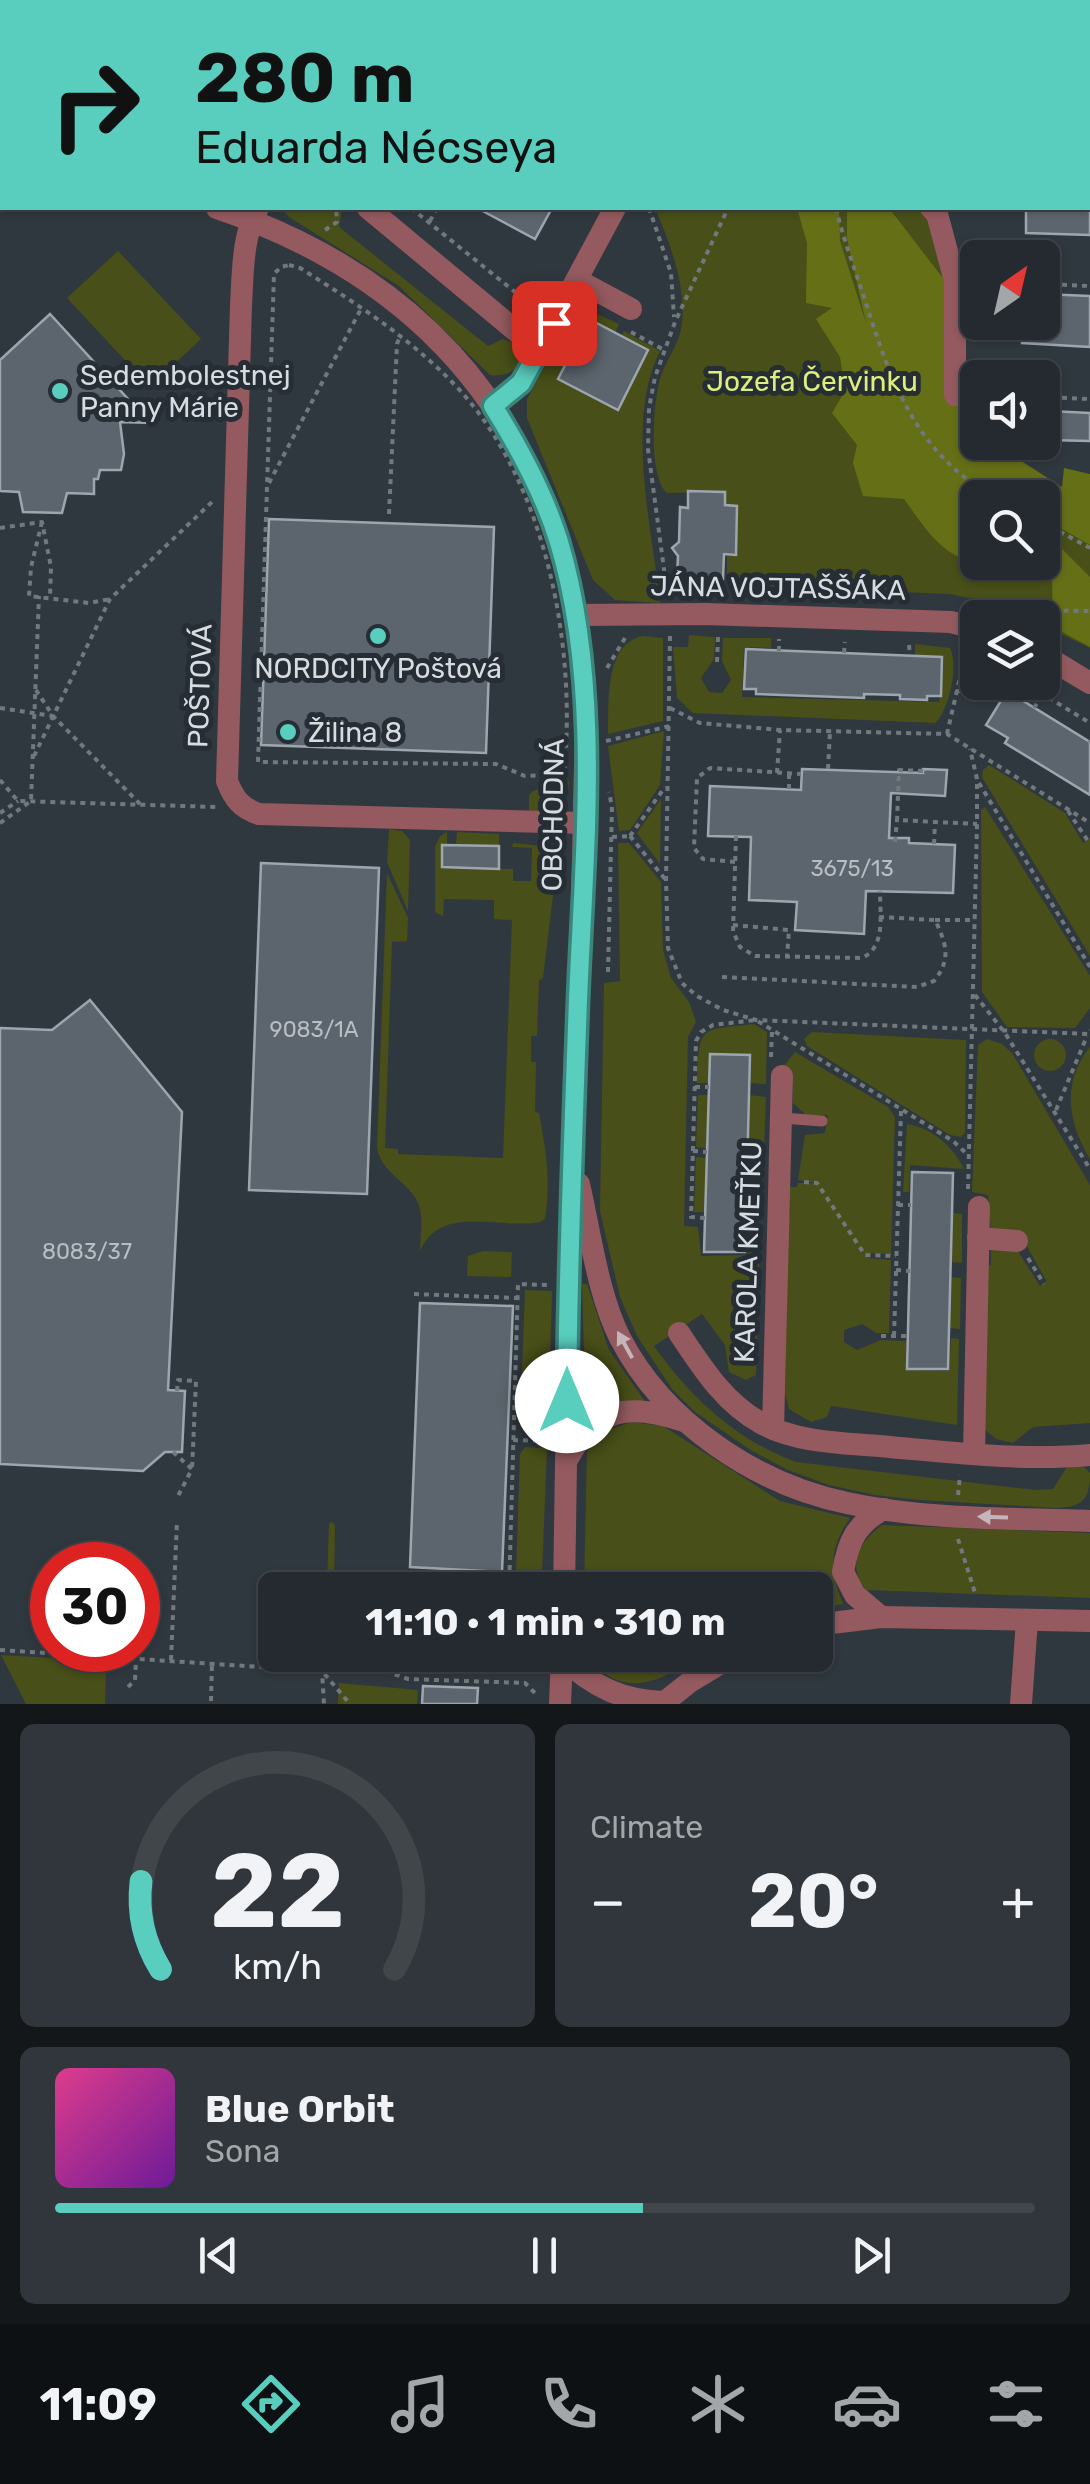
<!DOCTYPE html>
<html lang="en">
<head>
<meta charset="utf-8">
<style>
  body { margin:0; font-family:Rubik,sans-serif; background:#30363b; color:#f1f3f6; height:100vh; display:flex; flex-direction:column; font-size:38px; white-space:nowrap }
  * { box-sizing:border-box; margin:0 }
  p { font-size:32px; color:#a3a7aa }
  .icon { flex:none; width:55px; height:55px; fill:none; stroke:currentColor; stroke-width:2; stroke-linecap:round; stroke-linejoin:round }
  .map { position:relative; height:1704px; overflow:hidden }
  .panel { display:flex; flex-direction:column; gap:20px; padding:20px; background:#14171a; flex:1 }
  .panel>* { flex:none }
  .guide { position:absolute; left:0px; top:0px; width:1090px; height:210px; box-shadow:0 2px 8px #0004,0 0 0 2px #41464b; background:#59cebe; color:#111; overflow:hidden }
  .needle { width:65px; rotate:34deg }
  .controls { position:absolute; left:960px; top:240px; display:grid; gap:20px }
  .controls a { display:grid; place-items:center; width:100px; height:100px; border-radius:15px; background:#242a2f; box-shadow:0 2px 8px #0004,0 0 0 2px #41464b; font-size:50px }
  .speed { position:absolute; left:30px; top:1542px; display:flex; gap:20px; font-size:50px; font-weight:700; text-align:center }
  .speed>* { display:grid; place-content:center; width:130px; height:130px; border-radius:50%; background:#242a2f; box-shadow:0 2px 8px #0004,0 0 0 2px #41464b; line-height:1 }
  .speed .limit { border:15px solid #d22; background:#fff; color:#111 }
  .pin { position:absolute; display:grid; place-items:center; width:85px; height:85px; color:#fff; margin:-42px; border-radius:20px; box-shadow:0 5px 15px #0006 }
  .me { position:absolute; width:110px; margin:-55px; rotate:0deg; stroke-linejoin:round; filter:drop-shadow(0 0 8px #0008) }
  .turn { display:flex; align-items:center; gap:35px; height:210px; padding:0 30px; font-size:45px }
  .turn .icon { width:130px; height:130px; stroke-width:2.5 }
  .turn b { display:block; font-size:70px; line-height:85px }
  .big { font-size:75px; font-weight:700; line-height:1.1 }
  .panel .card { flex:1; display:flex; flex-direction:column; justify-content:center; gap:15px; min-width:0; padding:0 35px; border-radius:15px; background:#30363b }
  .panel .dial { align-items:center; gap:0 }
  .dial svg { height:260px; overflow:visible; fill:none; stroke:#41464b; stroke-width:7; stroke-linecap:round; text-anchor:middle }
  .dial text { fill:#f1f3f6; stroke:none }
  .song { display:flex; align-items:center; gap:30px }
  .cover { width:120px; height:120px; border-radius:15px; background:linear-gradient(135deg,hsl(330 70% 55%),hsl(280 70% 35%)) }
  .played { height:10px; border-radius:5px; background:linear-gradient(90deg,#59cebe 60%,#41464b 60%) }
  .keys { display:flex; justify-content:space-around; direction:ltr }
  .heat { display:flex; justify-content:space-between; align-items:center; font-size:55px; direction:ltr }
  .panel .tiles { flex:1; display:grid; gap:20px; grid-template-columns:1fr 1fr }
  .card:last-child { grid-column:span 2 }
  .trip { position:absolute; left:258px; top:1572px; width:575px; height:100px; border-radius:15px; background:#242a2f; box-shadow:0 2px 8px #0004,0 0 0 2px #41464b; font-weight:700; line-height:100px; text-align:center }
  .dock { display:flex; height:160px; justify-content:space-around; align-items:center; background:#0e1113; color:#a3a7aa }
  .dock .icon { width:70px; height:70px }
  .dock .active { color:#59cebe }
  .dock b { font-size:45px; color:#f1f3f6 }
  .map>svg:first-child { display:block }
  .green { fill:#484f18; fill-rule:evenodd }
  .forest { fill:#656f16 }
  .building { fill:#5c656d; stroke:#9da6af; stroke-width:2.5 }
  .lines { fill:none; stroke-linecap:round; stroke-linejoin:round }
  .path { stroke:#71787e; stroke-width:4; stroke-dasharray:5 5; stroke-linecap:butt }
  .service { stroke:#945a5f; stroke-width:11 }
  .minor { stroke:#945a5f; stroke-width:22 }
  .oneway { fill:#c3b5ba }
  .route-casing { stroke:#3a867c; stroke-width:25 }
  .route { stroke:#59cebe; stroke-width:18 }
  .poi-dot { fill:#59cebe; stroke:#262d35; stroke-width:4 }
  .labels { text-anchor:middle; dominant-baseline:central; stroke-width:10; stroke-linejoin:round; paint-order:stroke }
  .number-label { font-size:22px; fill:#b8bec4 }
  .poi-label { font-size:28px; fill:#d7dce1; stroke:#262d35; text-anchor:start }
  .park-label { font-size:28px; fill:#ddee7d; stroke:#262d35 }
  .street-label { font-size:28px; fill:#d7dce1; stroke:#262d35 }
</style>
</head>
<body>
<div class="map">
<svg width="1090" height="1704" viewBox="0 0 1090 1704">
  <rect width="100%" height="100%" fill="#30383f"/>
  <g class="green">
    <path d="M597,0H1067L596,2Z"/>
    <path d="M281,208H342L339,227L488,346L503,339L514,343L520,353C519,371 507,377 490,375L399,286L289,217Z"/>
    <path d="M655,208H928L946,285L956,426L978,442L1090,507V648L1043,625L1042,618L994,617L997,604L950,594L732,585L727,577V554H736L737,506L725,505V492L667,493C648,476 653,403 660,379C665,362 678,346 681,329C688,289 670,243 655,208ZM978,498H1042V562H978Z"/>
    <path d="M118,251L201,339L150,387L67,298Z"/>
    <path d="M515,295L556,298L547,314L529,323L516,315Z"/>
    <path d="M578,305L619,324L615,333L589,320L559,378L618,409L648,350L621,336L624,331L660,351C625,420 652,528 660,603L615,600L593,580L527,418V399Z"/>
    <path d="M689,635L715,637L714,659L701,678L709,692L722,693L731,680L722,661L723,638H771V648L744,647L742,697L939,702L942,657L915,655V644L950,648C959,665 949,711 935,723L693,713L677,698L673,647H688Z"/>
    <path d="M643,636L663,638V721L608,734C609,704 604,643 643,636Z"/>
    <path d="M664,731L660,785L630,830L619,831L608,746Z"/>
    <path d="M989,765L1065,813L1083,843L1090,839V956L982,777L983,770Z"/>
    <path d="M565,781L569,782C567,807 551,811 529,813V795L533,791Z"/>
    <path d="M661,799L660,864L637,833Z"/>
    <path d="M985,807L1090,976V1008L1075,1028L1007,1027L982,992L981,810Z"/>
    <path d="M389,829L402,831L410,840L408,911L387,862Z"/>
    <path d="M447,832V845H442V867L513,869V881H531L532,848L512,847L513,843L543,846L557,862L543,978L539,980L537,1036H531V1062H536L535,1112L539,1113C546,1150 551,1182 545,1219L540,1222C500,1230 441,1203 420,1251C420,1238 423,1222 420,1209C414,1183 382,1176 377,1148L387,873L408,918L407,941L392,942L385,1148L398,1149V1154L503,1158L512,920L494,919V900L444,899L443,916L435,912V847L440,836Z"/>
    <path d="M457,832L499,834V846L456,845Z"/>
    <path d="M618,843H629L661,882L663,950L671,978L689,1002L696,1022L688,1037L684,1226L698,1227L701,1256L748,1255L749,1230L760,1231L756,1375L746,1380L729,1372L725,1345L702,1314L654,1346C690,1397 736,1440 796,1462L1036,1490L1053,1489L1067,1467L1082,1465L1090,1473C1090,1499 1083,1507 1056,1508L920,1500L875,1495L829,1485L788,1470L752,1451L695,1412L672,1389L637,1336L620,1297L600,1211L604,983L620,981Z"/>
    <path d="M754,1024L767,1032L766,1084L749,1083V1055L710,1054L709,1083H697C700,1026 697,1030 754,1024Z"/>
    <path d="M812,1032L966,1040L965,1133L961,1137L950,1135L807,1046L804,1039Z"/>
    <path d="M987,1039L1002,1044L1012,1053L1090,1185V1423L1033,1427L1013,1443L996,1439L983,1428L984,1265H991V1243L1014,1245L1040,1286L1047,1282L1021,1236L991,1232L988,1195L972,1192L978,1045Z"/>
    <circle cx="1050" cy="1055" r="16"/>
    <path d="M1090,1047V1159C1068,1123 1061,1082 1090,1047Z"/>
    <path d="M795,1052L888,1107L895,1117L891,1254L866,1253L867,1258L891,1260L889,1333H876L862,1324L844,1330V1342L857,1350L881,1340L906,1341V1370L949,1371L951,1338L959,1339L957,1425L831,1406L827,1417L811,1422L789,1409L785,1394L789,1187H797L798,1183H815L798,1180L805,1135L825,1133L828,1115H806L793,1103V1075L779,1072Z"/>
    <path d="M698,1095H709L707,1148L696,1147Z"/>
    <path d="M749,1095L766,1097L764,1149L748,1147Z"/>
    <path d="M907,1124C932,1128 953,1146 964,1169L910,1165L909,1192H903Z"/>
    <path d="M696,1157L707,1158L705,1212H694Z"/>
    <path d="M747,1159L763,1160L762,1213L746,1212Z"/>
    <path d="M952,1213L962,1214V1263L951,1262Z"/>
    <path d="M483,1251L512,1252L511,1277L467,1276L468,1256Z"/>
    <path d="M950,1277L961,1278L960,1329L949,1328Z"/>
    <path d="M582,1284H587L609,1350L646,1403L586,1417Z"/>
    <path d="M525,1290L552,1291L548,1432H525L520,1425Z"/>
    <path d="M632,1422L663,1426L780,1501L850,1518C829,1549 829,1570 843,1604L815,1609V1590H584L587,1447L600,1432Z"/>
    <path d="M525,1447L547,1448L542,1574L516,1573L520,1454Z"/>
    <path d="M332,1522L335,1525L334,1590H323L327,1584L329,1523Z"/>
    <path d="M882,1525L1090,1533V1598L866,1590C846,1565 859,1542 882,1525Z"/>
    <path d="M1,1655L83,1660L106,1670L105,1704H26Z"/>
    <path d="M586,1655H704C663,1679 623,1704 586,1655Z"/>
    <path d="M339,1683L418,1690L417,1704H338Z"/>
  </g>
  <g class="forest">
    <path d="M797,208H839L840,241L866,323L847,238V208H889L969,312C964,348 942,408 977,432L978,442L993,443L1062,487L1064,468L1090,474V545L1043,518L1042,498L1004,497L996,493V497L978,498L977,562C942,558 923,525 904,499L863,496L853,463L857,445L832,413L845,391L840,357L816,319L832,308L806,303L807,243Z"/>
    <path d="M1043,530L1090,577V647L1053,627L1052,578L1043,547Z"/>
  </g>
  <g class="building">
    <path d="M477,208H552L535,239Z"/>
    <path d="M1026,208H1090V235L1026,233Z"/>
    <path d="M1042,294L1090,296V347L1022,343L1023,322H1042Z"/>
    <path d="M50,314L150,423L120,422L124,454L121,470H100L98,479H94V494L67,493L62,513L23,512L19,492L0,491V360Z"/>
    <path d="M589,319L648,350L618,410L558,379Z"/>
    <path d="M1050,411L1090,413V441L1049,440Z"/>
    <path d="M688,491L725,492V505L737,506L736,555L724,554L723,579L677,578L678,556L672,548L679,542L680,507L688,508Z"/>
    <path d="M269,519L494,527L486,753L261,745Z"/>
    <path d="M746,649L942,657L941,696H927V700L900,699V695L864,694V698L756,694V689H744Z"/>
    <path d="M1007,691L1090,742V795L1005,743L1008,738L986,725Z"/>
    <path d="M802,769L923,773V769L947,770L945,796L891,793L889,838H909V843L955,845L953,893L866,891L864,934L795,930L797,902L749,900L751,837L708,836L710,786L801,790Z"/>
    <path d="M442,845L499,846V869L442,867Z"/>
    <path d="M261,863L379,868L367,1194L249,1190Z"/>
    <path d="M90,1000L182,1112L168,1390L185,1391L182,1452H165L143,1471L0,1464V1028L52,1030Z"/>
    <path d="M710,1054L750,1055L745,1252H704Z"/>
    <path d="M912,1172L953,1173L948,1369H907Z"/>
    <path d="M420,1303L513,1306L502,1572L410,1567Z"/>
    <path d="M423,1686L478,1688L477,1704H422Z"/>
  </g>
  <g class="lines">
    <g class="path">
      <path d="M422,0L423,2"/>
      <path d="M489,2L490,0"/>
      <path d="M666,2L669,0"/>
      <path d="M1088,65H1090"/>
      <path d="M1088,178H1090"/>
      <path d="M411,208L515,292L541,294"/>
      <path d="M649,208L671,273L674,317"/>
      <path d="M836,208C843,238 854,267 864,297C890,379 915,454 996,498"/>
      <path d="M430,221L437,208"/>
      <path d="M325,230L337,222L336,208"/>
      <path d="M289,265L300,268C354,302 407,336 452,382C546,477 577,646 564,774L525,776L496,764L258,762L274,274L281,267Z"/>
      <path d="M1042,284L1090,286"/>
      <path d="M631,332L666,351"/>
      <path d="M1042,397L1090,399"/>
      <path d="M269,483L362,307"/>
      <path d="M389,514L397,344L400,336"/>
      <path d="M42,522L31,567L29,596L89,603L110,599"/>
      <path d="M1042,522L1090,548"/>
      <path d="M0,528L42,522L51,567L50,597"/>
      <path d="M667,592L648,449L649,408L655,377L675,322L728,208"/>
      <path d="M1006,618L1018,610L1090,611"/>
      <path d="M670,636L666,880L668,948L682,983L697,996L723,1010L756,1020L1088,1034L1090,1030"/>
      <path d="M909,645L910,655"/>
      <path d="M779,651V639"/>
      <path d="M844,653L845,642"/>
      <path d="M717,662L718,637"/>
      <path d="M607,668L625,638"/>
      <path d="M1023,682L1090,723"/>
      <path d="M36,690L53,716L140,804"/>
      <path d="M956,691L996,693L1002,682"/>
      <path d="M0,708L53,716"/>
      <path d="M670,708L700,723L780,730L947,734L1090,823"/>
      <path d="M1034,708L1042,695"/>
      <path d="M947,734L966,651"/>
      <path d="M606,741L670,726"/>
      <path d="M1089,742L1090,741"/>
      <path d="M34,756L110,599L212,502"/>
      <path d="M828,769L830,731"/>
      <path d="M923,771L899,770L897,820L935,822"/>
      <path d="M777,773L780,730"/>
      <path d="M789,774V790"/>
      <path d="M0,780L18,801L216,807"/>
      <path d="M979,783L1090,967"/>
      <path d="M1068,811L1088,841"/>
      <path d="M0,813L18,801"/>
      <path d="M0,823L31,801L39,596"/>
      <path d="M630,836L665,787"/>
      <path d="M630,836L665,879"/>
      <path d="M736,836L733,931L740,947L755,956L862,958C886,947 880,915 880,891"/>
      <path d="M612,837L630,836"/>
      <path d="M895,842L897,820"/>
      <path d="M934,844L935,822L977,824"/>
      <path d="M735,862L703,859L694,848L697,778L710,768L801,774"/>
      <path d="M935,920H975"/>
      <path d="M733,925L789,930L787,956"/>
      <path d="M608,972L612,807L609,792"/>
      <path d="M722,977L917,987L934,981C952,959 946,943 935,920L879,917"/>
      <path d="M975,995L1005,1033L1090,1169"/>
      <path d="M771,1057L772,1031"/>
      <path d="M695,1087H709"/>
      <path d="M1056,1110L1087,1036"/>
      <path d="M693,1151L707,1152"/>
      <path d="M804,1182L817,1183L865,1255L896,1256"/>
      <path d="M968,1189L977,824V779L970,749"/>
      <path d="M898,1205H911"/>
      <path d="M705,1218L691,1217L696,1041L701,1032L713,1025L756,1020L953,1141L968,1155"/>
      <path d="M1028,1258L1044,1284"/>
      <path d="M896,1270L910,1271"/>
      <path d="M414,1294L517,1298"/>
      <path d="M881,1336H908"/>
      <path d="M894,1336L901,1111"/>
      <path d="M177,1391L178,1380L196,1381L192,1469"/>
      <path d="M513,1440L543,1441"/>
      <path d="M173,1452L192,1469L178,1496"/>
      <path d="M958,1495L960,1475"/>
      <path d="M958,1539L976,1596"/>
      <path d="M509,1590L518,1284L547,1285"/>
      <path d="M0,1650L322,1671L324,1704"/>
      <path d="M322,1655V1671L350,1704"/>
      <path d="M360,1655L383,1670L408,1679L525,1683L535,1693"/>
      <path d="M171,1660L177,1521"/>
      <path d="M128,1687L135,1680L136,1660"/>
      <path d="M211,1701L212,1662"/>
    </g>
    <g class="service">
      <path d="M235,2L236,0"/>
      <path d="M786,2V0"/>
      <path d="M0,127H2"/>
      <path d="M782,1118L822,1121"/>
    </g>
    <g class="minor">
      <path d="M375,2L377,0"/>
      <path d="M0,180H2"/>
      <path d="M217,208C436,282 556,436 583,664C588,710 585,758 584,804C583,898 579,991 575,1084C568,1253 567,1421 564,1590"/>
      <path d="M258,208C242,236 243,273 241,305L227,781C234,799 241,808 259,814L584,823"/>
      <path d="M368,208L539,350"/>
      <path d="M931,208L937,214L955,281V395"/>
      <path d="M577,280L631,309"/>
      <path d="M493,406L521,383L615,208"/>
      <path d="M576,615L706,614L951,622L978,629"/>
      <path d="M1042,654L1090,683"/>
      <path d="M579,1184C590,1232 598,1295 620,1338C664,1423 756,1484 847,1503C926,1520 1010,1518 1090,1521"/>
      <path d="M978,1238L1017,1241"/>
      <path d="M679,1333C702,1367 724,1403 761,1423C799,1444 848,1443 890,1447C956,1453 1024,1461 1090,1455"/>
      <path d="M773,1429L782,1076"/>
      <path d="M974,1454L979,1207"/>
      <path d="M568,1458C597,1405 631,1404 684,1421"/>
      <path d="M881,1617L855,1595L843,1572C848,1541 857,1523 884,1509"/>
      <path d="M815,1625L881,1617L1090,1621"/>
      <path d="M562,1658C593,1686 621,1701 664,1702"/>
      <path d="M560,1704L562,1655"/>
      <path d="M662,1704L691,1681L734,1655"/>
      <path d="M1021,1704L1027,1620"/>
    </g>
  </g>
  <defs><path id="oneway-solid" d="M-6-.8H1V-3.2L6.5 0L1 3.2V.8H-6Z" transform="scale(2.5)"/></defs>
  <g class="oneway">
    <use href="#oneway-solid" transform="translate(625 1345) rotate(-119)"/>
    <use href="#oneway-solid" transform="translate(993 1517) rotate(-178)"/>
  </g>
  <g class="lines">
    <g class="route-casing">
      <path id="route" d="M554,323L521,383L493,406C520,449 544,493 559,542C602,686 584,851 578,1000C573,1134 568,1267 567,1401"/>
    </g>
    <use href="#route" class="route"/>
  </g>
  <g class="poi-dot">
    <circle cx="60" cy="391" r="10"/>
    <circle cx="378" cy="636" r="10"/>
    <circle cx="288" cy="732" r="10"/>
  </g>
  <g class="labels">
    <g class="number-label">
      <text x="852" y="868">3675/13</text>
      <text x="314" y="1029">9083/1A</text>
      <text x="87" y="1251">8083/37</text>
    </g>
    <g class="poi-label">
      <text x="80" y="375">Sedembolestnej<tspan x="80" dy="32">Panny Márie</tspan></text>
      <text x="378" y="668" text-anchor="middle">NORDCITY Poštová</text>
      <text x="308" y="732">Žilina 8</text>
    </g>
    <g class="park-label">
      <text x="812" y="381">Jozefa Červinku</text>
    </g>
    <g class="street-label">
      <text transform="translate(778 588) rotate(1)">JÁNA VOJTAŠŠÁKA</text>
      <text transform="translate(200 686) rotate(-88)">POŠTOVÁ</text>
      <text transform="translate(553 815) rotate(-89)">OBCHODNÁ</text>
      <text transform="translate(748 1252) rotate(-88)">KAROLA KMEŤKU</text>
    </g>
  </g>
</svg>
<div class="controls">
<a><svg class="needle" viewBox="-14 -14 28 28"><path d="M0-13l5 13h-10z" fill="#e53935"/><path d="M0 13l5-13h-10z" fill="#a3a7aa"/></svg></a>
<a><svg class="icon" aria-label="sound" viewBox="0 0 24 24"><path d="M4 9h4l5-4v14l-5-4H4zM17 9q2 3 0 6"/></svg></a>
<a><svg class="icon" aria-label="search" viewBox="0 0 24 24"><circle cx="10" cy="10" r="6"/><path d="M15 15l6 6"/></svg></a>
<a><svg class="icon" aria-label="layers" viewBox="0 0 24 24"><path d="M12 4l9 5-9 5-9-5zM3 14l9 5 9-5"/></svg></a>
</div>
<div class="speed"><div class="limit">30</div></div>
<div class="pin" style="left:554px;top:323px;background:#d93025"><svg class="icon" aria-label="arrive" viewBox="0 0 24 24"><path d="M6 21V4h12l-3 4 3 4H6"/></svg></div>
<svg class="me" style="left:567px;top:1401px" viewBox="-20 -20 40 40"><circle r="19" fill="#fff"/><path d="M0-13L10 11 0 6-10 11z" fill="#59cebe"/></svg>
<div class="trip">11:10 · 1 min · 310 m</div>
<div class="guide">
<div class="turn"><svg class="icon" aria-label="right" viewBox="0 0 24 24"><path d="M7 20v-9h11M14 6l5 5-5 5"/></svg><div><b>280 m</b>Eduarda Nécseya</div></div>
</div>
</div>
<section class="panel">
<div class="tiles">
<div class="card dial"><svg viewBox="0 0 100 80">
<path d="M14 69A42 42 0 1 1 86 69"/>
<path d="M14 69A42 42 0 0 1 8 42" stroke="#59cebe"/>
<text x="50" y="56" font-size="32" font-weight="700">22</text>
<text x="50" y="72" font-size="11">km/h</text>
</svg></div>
<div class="card"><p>Climate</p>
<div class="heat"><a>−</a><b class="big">20°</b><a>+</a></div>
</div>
<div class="card">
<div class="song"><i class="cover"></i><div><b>Blue Orbit</b><p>Sona</p></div></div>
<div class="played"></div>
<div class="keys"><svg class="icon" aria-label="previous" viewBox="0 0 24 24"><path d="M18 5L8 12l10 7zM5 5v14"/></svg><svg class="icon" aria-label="pause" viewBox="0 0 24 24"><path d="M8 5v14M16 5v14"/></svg><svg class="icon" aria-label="next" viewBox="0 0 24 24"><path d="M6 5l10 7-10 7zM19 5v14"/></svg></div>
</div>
</div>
</section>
<nav class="dock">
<b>11:09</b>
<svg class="icon active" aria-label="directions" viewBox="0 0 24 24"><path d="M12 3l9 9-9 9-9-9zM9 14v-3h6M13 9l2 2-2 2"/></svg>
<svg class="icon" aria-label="music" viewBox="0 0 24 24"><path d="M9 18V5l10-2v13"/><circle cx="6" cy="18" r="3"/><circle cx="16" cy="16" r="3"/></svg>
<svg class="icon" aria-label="phone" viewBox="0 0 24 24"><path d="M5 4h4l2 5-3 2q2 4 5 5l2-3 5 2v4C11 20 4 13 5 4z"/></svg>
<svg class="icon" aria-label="climate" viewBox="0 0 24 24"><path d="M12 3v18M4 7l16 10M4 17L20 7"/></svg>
<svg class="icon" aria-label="car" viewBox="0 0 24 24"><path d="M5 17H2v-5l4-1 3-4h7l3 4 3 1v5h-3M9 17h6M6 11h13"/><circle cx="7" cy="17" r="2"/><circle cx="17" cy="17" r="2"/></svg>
<svg class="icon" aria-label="filters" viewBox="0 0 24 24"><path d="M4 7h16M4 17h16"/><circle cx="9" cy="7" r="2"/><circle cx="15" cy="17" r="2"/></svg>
</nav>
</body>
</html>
